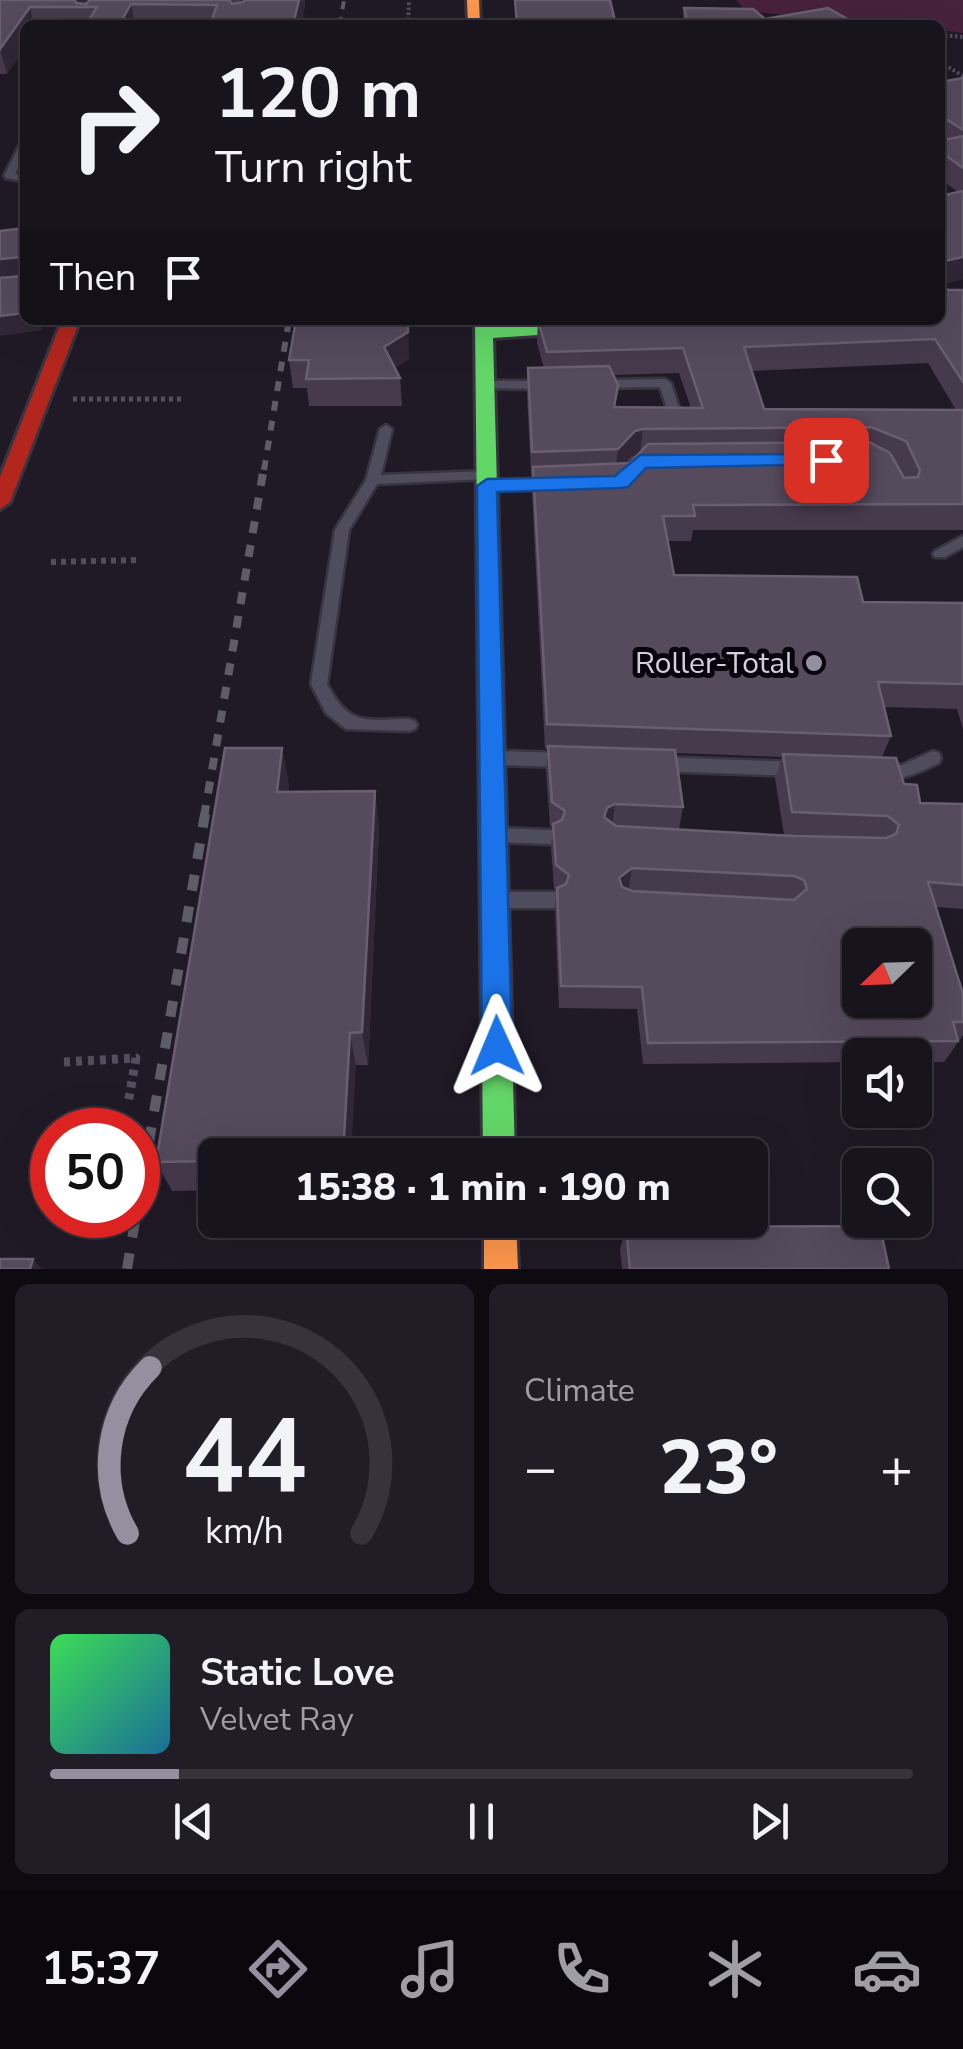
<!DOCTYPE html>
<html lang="en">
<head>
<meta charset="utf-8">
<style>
  body { margin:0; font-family:"Nunito Sans",sans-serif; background:#211d26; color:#f1f3f6; height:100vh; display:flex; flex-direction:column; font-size:38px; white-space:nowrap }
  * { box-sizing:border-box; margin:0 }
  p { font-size:32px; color:#9f9ea4 }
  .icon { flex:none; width:55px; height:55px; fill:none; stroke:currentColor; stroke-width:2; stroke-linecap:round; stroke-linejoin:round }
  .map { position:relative; height:1269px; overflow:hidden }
  .drawer { display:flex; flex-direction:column; gap:15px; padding:15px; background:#0d0b10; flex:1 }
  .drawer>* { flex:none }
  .top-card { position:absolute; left:20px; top:20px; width:925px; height:305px; border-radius:15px; box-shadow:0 10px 40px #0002,0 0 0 2px #36333b; background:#18141d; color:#f1f3f6; overflow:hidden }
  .needle { width:65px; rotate:247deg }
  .fabs { position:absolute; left:842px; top:928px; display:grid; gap:20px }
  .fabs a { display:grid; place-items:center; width:90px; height:90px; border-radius:15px; background:#18141d; box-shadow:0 10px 40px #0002,0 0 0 2px #36333b; font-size:50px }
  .speed { position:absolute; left:30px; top:1108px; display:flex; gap:20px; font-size:50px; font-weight:700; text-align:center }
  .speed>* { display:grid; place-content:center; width:130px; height:130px; border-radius:50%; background:#18141d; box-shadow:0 10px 40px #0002,0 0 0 2px #36333b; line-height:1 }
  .speed .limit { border:15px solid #d22; background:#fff; color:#111 }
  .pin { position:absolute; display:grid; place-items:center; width:85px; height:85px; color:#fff; margin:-42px; border-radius:20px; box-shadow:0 5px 15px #0006 }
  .me { position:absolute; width:110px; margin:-55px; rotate:359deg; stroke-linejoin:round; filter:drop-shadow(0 0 8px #0008) }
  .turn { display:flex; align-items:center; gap:35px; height:210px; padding:0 30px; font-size:45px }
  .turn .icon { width:130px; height:130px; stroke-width:2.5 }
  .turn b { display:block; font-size:70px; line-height:85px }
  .then { display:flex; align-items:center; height:95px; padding:0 30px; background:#0003; gap:20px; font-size:38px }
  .big { font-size:75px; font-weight:800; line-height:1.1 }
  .drawer .tile { flex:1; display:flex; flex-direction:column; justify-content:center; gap:15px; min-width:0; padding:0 35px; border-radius:15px; background:#211d26 }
  .drawer .dial { align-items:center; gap:0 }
  .dial svg { height:260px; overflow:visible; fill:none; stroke:#36333b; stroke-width:7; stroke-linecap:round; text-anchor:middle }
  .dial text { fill:#f1f3f6; stroke:none }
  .song { display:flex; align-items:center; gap:30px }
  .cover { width:120px; height:120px; border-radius:15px; background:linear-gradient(135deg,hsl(130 70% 55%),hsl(200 70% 35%)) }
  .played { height:10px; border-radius:5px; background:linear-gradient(90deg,#958f9f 15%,#36333b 15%) }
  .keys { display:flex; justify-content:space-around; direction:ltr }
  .heat { display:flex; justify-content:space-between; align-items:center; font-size:55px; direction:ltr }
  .drawer .tiles { flex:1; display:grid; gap:15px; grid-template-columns:1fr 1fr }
  .tile:last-child { grid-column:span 2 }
  .trip { position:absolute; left:198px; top:1138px; width:570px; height:100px; border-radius:15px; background:#18141d; box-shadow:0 10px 40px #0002,0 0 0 2px #36333b; font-weight:800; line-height:100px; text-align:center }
  .tabs { display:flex; height:160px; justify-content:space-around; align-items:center; background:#0a080c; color:#9f9ea4 }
  .tabs .icon { width:70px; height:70px }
  .tabs .current { color:#958f9f }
  .tabs b { font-size:45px; color:#f1f3f6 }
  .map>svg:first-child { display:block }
  .green { fill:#48213d }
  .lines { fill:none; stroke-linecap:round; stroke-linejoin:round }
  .lane-casing { stroke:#393440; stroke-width:5 }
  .fast-casing { stroke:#393440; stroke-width:6 }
  .slow-casing { stroke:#393440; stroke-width:6 }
  .jam-casing { stroke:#393440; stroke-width:6 }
  .path-far3 { stroke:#514f5d; stroke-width:4; stroke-dasharray:2.5 2.5; stroke-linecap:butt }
  .path-far2 { stroke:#514f5d; stroke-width:5; stroke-dasharray:4 4; stroke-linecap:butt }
  .path-far1 { stroke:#514f5d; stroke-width:6; stroke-dasharray:5 5; stroke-linecap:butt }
  .path { stroke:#514f5d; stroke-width:9; stroke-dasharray:6 6; stroke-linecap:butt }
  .lane { fill:#4f4d5d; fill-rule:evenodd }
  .fast { fill:#63d668; fill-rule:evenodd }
  .slow { fill:#ff974d; fill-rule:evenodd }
  .jam { fill:#b3261e; fill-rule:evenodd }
  .rail-far3 { stroke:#5e5c69; stroke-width:4; stroke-dasharray:8 8; stroke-linecap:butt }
  .rail-far2 { stroke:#5e5c69; stroke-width:6; stroke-dasharray:10 10; stroke-linecap:butt }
  .rail-far1 { stroke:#5e5c69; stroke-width:8; stroke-dasharray:12 12; stroke-linecap:butt }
  .rail { stroke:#5e5c69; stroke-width:10; stroke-dasharray:16 16; stroke-linecap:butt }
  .wall { fill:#473a4d; fill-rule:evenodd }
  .shaded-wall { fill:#312737 }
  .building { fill:#564a5d; stroke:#6a5f71; stroke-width:2.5; fill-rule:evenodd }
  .route { fill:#1a73e8; stroke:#114b97; stroke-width:2.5 }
  .poi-dot { fill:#958f9f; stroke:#07040d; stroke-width:4 }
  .labels { text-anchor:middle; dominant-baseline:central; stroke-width:10; stroke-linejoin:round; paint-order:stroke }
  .poi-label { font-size:30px; fill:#d4cedf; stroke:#07040d; text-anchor:end }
</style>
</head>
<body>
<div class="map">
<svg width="963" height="1269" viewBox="0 0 963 1269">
  <rect width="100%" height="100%" fill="#201a27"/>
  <path class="green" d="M736,0H963V33L940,30V25H886L745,11Z"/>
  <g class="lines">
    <g class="lane-casing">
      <g id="lane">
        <path d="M25,141V153L15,174L25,176V182L6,178L4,176L20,144Z"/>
        <path d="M665,379L671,383L685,427L683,430L679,431L673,427L660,387L599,388L593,384L599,380Z"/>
        <path d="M485,381H546L552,385L546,389L481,388L479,385Z"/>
        <path d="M386,425L392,429L381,475L487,471L494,475L487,479L377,484L349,530L327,684C350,728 365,719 409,719L415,721L417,725L415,729L409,731L346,729L326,713L311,684L335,530L366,480L380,429Z"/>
        <path d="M548,480L553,481L555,484L553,487L487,490L480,486L487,482Z"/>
        <path d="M963,536V547L945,557H935L933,554L935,551Z"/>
        <path d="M497,751L564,753L570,755L572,760L570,765L564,767L497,765L491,763L489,758L491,753Z"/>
        <path d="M933,751L939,753L941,758L939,763C917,773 901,782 876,777L874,772L876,767L902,765Z"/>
        <path d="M657,757L799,762L805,764L807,769L805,774L799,776L657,771L651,769L649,764L651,759Z"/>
        <path d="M498,828L551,830L557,832L560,837L557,842L551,844L498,842L492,840L489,835L492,830Z"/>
        <path d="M504,892H554L560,894L563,900L560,906L554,908H504L498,906L495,900L498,894Z"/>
      </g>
    </g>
    <g class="fast-casing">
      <path id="fast" d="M475,320H493V327L607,320H696L687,325L493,338L515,1155H483Z"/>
    </g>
    <g class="slow-casing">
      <g id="slow">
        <path d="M467,0H479L480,25H468Z"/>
        <path d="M484,1220H516L518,1269H484Z"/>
      </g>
    </g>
    <g class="jam-casing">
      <path id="jam" d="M62,320H80L10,502L0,509V477Z"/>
    </g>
    <g class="path-far3">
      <path d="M408,25L409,0"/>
      <path d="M940,35L963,37"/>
      <path d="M940,62L963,76"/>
    </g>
    <path class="path-far2" d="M73,399H181"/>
    <path class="path-far1" d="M51,562L138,560"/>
    <path class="path" d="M64,1062L136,1058L128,1104"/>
    <use href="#lane" class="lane"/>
    <use href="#fast" class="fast"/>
    <use href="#slow" class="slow"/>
    <use href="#jam" class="jam"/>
    <path class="rail-far3" d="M340,25L344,0"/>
    <path class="rail-far2" d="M264,470L289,320"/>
    <path class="rail-far1" d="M204,817L264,467"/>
    <g class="rail">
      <path d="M138,1206L205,814"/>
      <path d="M127,1269L136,1215"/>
    </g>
  </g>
  <g class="wall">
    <path d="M0,0H241L240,3L305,6L301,25H25L7,74H0Z"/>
    <path d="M684,8L765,19L858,25H682Z"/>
    <path d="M963,78V279L940,285V196L958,192L940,179V82Z"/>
    <path d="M963,290V530H693L691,541H667L674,575L863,602L963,603V729L957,709L884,707L891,736L882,757L920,803L963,804V909L936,907L963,994V1035L944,1062H915V1055H860V1062L643,1064L637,1009L559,1008L555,912L556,890L554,888L551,848L553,828L550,826L546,770L548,749H545L527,393L528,368H544L537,343L538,320ZM928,363L956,410L764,409L752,371ZM679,373L691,408L615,407L618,385L613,375ZM675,753L782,757L775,778L784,835L679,829L683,807Z"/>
    <path d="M409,359L395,368L400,378L402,406H309L307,388H293L289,360Z"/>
    <path d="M282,748L289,786L288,792L375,791L379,829L368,1065H356L215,1155V1190L172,1191L156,1162Z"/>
    <path d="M626,1227L889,1269H622L620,1249Z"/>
  </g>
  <g class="shaded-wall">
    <path d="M75,0H96L77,7Z"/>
    <path d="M299,0H305V6L301,25H293Z"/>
    <path d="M131,4L135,25H119Z"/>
    <path d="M30,7L34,25H25V48L7,74L0,49Z"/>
    <path d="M22,257L25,275L0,278V259Z"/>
    <path d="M963,257V279L940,285V262Z"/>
    <path d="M25,313V320H42V330L0,336V316Z"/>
    <path d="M408,320L409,359L385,374L384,347Z"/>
    <path d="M643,429L640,454L632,456L615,474L618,449L635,431Z"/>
    <path d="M282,748L289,786L285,830L277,792Z"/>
    <path d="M375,791L379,829L368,1065L362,1032Z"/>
    <path d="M615,804L612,828L604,817L607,808Z"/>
    <path d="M632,868L628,891L616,901L619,878Z"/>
    <path d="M350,1033L356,1065L351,1155H343Z"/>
    <path d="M33,1259L42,1269H30Z"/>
  </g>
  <g class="building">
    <path d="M0,0H75L76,3L86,4L90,0H229L232,4L243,2L244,0H299L293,25H210L217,5L131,4L119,25H86L97,7H30L0,49Z"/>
    <path d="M515,0H610L616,25H517Z"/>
    <path d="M684,8L753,9L765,19L828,8L858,25H688Z"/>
    <path d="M963,78V130L940,115V82Z"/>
    <path d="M963,136V168L940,151V141Z"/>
    <path d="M963,191V257L940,262V196Z"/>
    <path d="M25,228V313L0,316V278L22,276V257L0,259V231Z"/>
    <path d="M940,287H944L948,290H963V382L935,339L744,347L764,409L963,410V504L693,505L695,516H663L674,575L857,577L863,602L963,603V684L878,682L891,736L547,724L533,467L630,463L648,444L869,442L890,453L904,478L918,477L920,470L906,441L871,427L643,429L635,431L618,449L532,452L528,368L609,366L618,385L614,407L703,408L683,348L547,352L538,320H940Z"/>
    <path d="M296,320H408V332L384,347L400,378L306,379L309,360H289Z"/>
    <path d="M548,746L675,750L683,807L615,804L607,808L604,817L616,826L795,836L886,838L896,834L899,825L888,816L792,812L783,754L896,758L904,784L917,785L920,803L963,804V885L928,882L963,994V1022H953L958,1041L648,1043L642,987L561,986L557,888L566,884L569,875L556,865L553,824L562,820L565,811L552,802ZM632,868L794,876L804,880L807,889L794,900L632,891L622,887L619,878ZM860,945H915V1000H860Z"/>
    <path d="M225,748H282L277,792L375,791L362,1032L350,1033L343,1155H215V1161L156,1162Z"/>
    <path d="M880,1226L889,1269H630L626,1227Z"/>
    <path d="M0,1259H33L30,1269H0Z"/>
  </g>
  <path class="route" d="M826,454L833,456V464L646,468L628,487L620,488L497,492L512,1046L508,1056L497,1060L486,1056L482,1046L477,486L487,479L615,476L640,455Z"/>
  <circle class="poi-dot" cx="814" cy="663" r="10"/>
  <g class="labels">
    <g class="poi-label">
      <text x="794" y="663">Roller-Total</text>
    </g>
  </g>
</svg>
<div class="fabs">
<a><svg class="needle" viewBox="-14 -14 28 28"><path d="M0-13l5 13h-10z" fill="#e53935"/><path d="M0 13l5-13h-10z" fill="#9f9ea4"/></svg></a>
<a><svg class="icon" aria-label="sound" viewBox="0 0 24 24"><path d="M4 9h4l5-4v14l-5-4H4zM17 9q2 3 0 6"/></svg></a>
<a><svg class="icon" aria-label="search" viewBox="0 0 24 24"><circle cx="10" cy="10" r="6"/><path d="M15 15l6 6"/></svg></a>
</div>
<div class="speed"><div class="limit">50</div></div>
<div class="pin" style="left:826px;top:460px;background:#d93025"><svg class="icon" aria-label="arrive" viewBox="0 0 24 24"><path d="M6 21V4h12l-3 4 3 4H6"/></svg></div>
<svg class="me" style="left:497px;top:1046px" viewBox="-20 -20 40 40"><path d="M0-17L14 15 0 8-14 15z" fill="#1a73e8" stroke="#fff" stroke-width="4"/></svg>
<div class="trip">15:38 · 1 min · 190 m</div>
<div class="top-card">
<div class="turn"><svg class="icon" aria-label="right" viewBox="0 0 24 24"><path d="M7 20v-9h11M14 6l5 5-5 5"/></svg><div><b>120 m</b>Turn right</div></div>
<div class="then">Then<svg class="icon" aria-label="arrive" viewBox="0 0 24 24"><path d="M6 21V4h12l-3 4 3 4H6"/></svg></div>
</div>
</div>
<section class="drawer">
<div class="tiles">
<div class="tile dial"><svg viewBox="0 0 100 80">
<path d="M14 69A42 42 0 1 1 86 69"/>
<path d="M14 69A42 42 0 0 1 21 18" stroke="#958f9f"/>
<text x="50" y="56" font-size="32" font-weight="700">44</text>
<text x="50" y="72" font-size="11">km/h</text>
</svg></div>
<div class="tile"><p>Climate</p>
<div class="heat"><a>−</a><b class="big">23°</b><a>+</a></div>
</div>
<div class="tile">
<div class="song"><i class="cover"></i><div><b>Static Love</b><p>Velvet Ray</p></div></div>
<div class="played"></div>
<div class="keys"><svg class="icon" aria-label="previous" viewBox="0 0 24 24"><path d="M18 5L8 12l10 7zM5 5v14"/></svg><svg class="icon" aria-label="pause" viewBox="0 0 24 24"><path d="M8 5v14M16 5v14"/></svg><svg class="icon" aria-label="next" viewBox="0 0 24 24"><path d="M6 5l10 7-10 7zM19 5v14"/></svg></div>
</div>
</div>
</section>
<nav class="tabs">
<b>15:37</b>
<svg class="icon current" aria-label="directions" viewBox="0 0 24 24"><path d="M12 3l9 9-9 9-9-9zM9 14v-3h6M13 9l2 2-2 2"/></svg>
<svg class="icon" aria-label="music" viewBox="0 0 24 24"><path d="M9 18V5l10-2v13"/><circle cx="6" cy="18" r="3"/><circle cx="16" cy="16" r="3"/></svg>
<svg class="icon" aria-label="phone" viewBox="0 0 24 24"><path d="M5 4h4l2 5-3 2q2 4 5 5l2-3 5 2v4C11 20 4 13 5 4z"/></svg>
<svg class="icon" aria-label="climate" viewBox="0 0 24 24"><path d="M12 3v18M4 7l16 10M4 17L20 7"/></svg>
<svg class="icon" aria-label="car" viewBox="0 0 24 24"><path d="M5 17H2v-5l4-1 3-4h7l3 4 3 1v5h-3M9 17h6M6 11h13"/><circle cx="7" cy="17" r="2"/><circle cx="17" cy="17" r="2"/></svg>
</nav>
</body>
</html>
